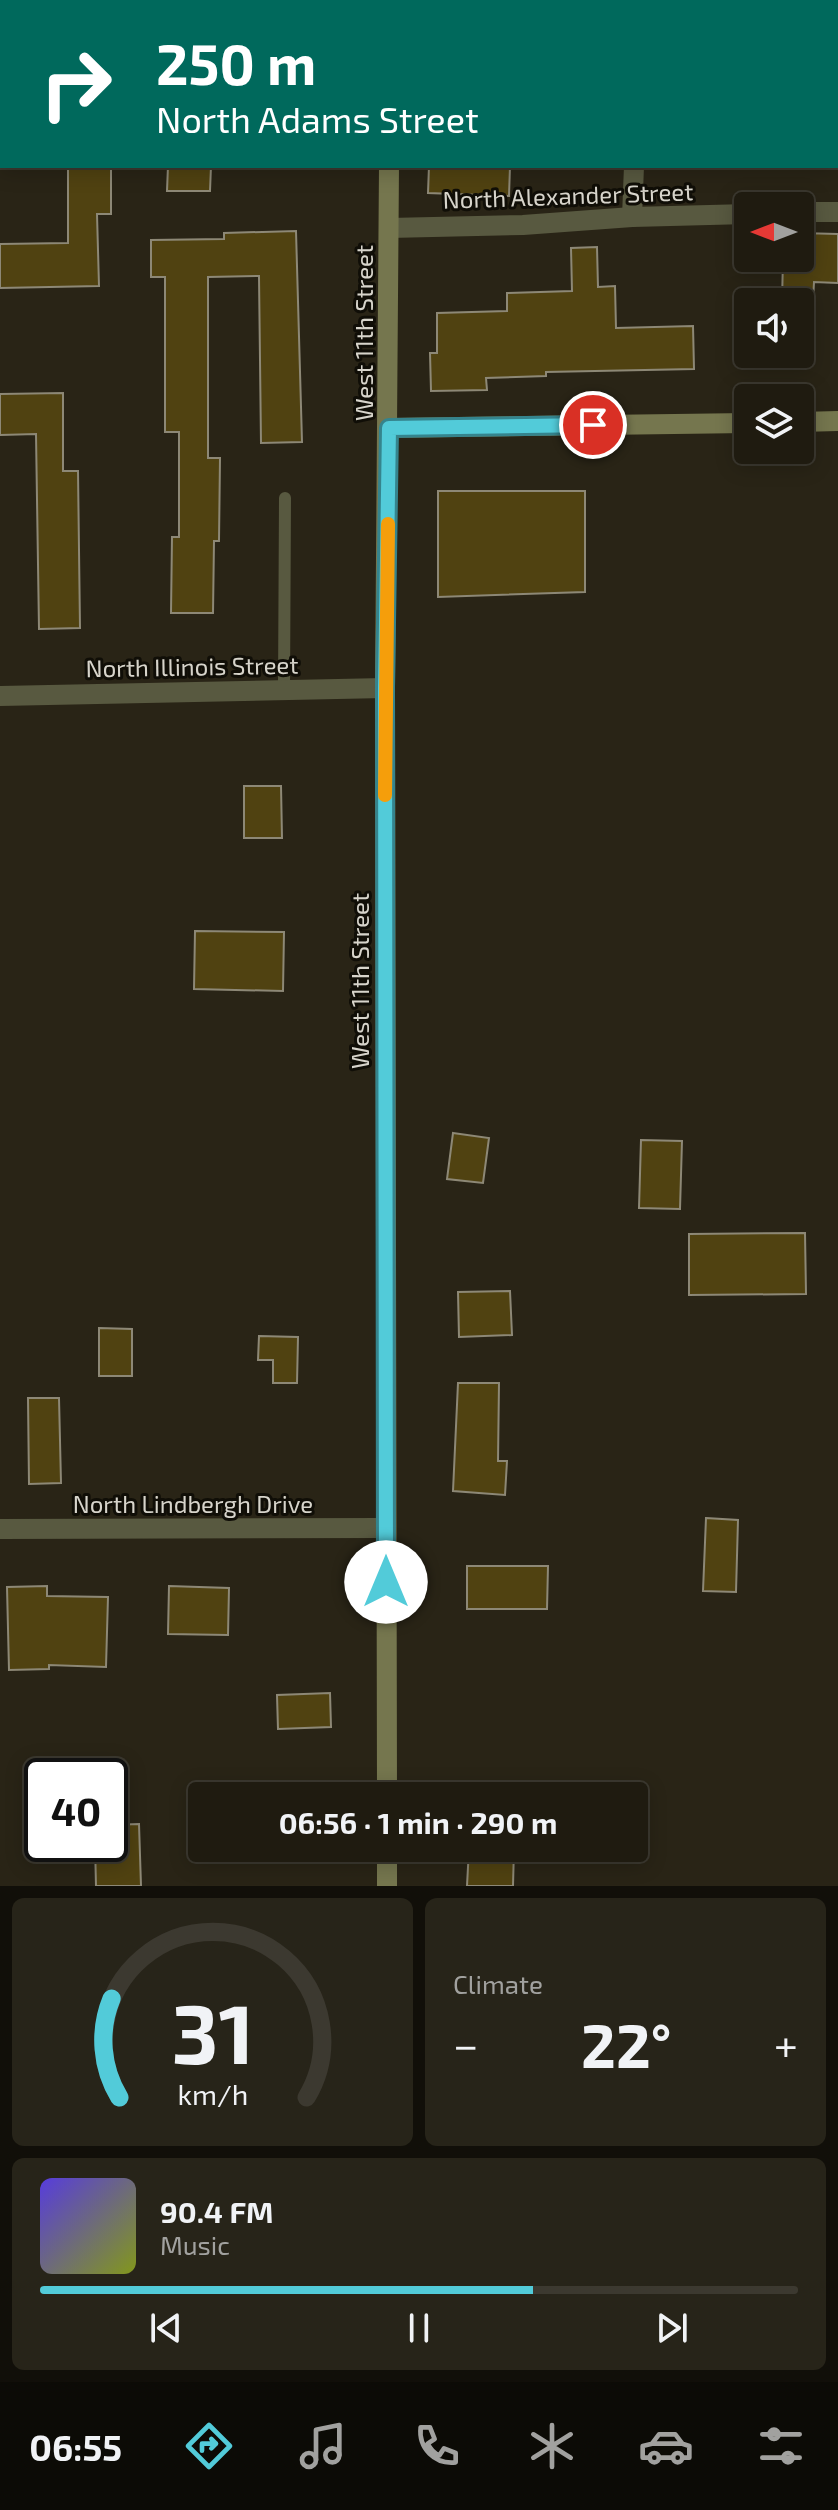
<!DOCTYPE html>
<html lang="en">
<head>
<meta charset="utf-8">
<style>
  body { margin:0; font-family:"Exo 2",sans-serif; background:#272419; color:#f1f3f6; height:100vh; display:flex; flex-direction:column; font-size:30px; white-space:nowrap }
  * { box-sizing:border-box; margin:0 }
  p { font-size:26px; color:#a1a19f }
  .icon { flex:none; width:44px; height:44px; fill:none; stroke:currentColor; stroke-width:2; stroke-linecap:round; stroke-linejoin:round }
  .map { position:relative; height:1886px; overflow:hidden }
  .details { display:flex; flex-direction:column; gap:12px; padding:12px; background:#110f09; flex:1 }
  .details>* { flex:none }
  .guide { position:absolute; left:0px; top:0px; width:838px; height:168px; box-shadow:0 4px 20px #0003,0 0 0 2px #3c3930; background:#00695c; color:#fff; overflow:hidden }
  .needle { width:52px; rotate:270deg }
  .controls { position:absolute; left:734px; top:192px; display:grid; gap:16px }
  .controls a { display:grid; place-items:center; width:80px; height:80px; border-radius:8px; background:#1f1b10; box-shadow:0 4px 20px #0003,0 0 0 2px #3c3930; font-size:40px }
  .speed { position:absolute; left:24px; top:1758px; display:flex; gap:16px; font-size:40px; font-weight:700; text-align:center }
  .speed>* { display:grid; place-content:center; width:104px; height:104px; border-radius:50%; background:#1f1b10; box-shadow:0 4px 20px #0003,0 0 0 2px #3c3930; line-height:1 }
  .speed .limit { border:4px solid #111; border-radius:12px; background:#fff; color:#111 }
  .pin { position:absolute; display:grid; place-items:center; width:68px; height:68px; color:#fff; margin:-34px; border:4px solid #fff; border-radius:50%; box-shadow:0 2px 8px #0007 }
  .me { position:absolute; width:88px; margin:-44px; rotate:0deg; stroke-linejoin:round; filter:drop-shadow(0 0 6px #0008) }
  .turn { display:flex; align-items:center; gap:28px; height:168px; padding:0 24px; font-size:36px }
  .turn .icon { width:104px; height:104px; stroke-width:2.5 }
  .turn b { display:block; font-size:56px; line-height:68px }
  .big { font-size:60px; font-weight:700; line-height:1.1 }
  .details .card { flex:1; display:flex; flex-direction:column; justify-content:center; gap:12px; min-width:0; padding:0 28px; border-radius:12px; background:#272419 }
  .details .dial { align-items:center; gap:0 }
  .dial svg { height:208px; overflow:visible; fill:none; stroke:#3c3930; stroke-width:7; stroke-linecap:round; text-anchor:middle }
  .dial text { fill:#f1f3f6; stroke:none }
  .song { display:flex; align-items:center; gap:24px }
  .cover { width:96px; height:96px; border-radius:12px; background:linear-gradient(135deg,hsl(250 70% 55%),hsl(70 70% 35%)) }
  .played { height:8px; border-radius:4px; background:linear-gradient(90deg,#52cbd9 65%,#3c3930 65%) }
  .keys { display:flex; justify-content:space-around; direction:ltr }
  .heat { display:flex; justify-content:space-between; align-items:center; font-size:44px; direction:ltr }
  .details .tiles { flex:1; display:grid; gap:12px; grid-template-columns:1fr 1fr }
  .card:last-child { grid-column:span 2 }
  .trip { position:absolute; left:188px; top:1782px; width:460px; height:80px; border-radius:8px; background:#1f1b10; box-shadow:0 4px 20px #0003,0 0 0 2px #3c3930; font-weight:700; line-height:80px; text-align:center }
  .dock { display:flex; height:128px; justify-content:space-around; align-items:center; background:#0c0b06; color:#a1a19f }
  .dock .icon { width:56px; height:56px }
  .dock .current { color:#52cbd9 }
  .dock b { font-size:36px; color:#f1f3f6 }
  .map>svg:first-child { display:block }
  .building { fill:#504211; stroke:#8d8876; stroke-width:2 }
  .lines { fill:none; stroke-linecap:round; stroke-linejoin:round }
  .lane { stroke:#585940; stroke-width:12 }
  .street { stroke:#585940; stroke-width:20 }
  .secondary { stroke:#75764e; stroke-width:20 }
  .route-casing { stroke:#35848d; stroke-width:20 }
  .route { stroke:#52cbd9; stroke-width:14 }
  .slow { stroke:#f59e0b; stroke-width:14 }
  .labels { text-anchor:middle; dominant-baseline:central; stroke-width:6; stroke-linejoin:round; paint-order:stroke }
  .street-label { font-size:24px; fill:#d7d4cb; stroke:#100e07 }
</style>
</head>
<body>
<div class="map">
<svg width="838" height="1886" viewBox="0 0 838 1886">
  <rect width="100%" height="100%" fill="#292416"/>
  <g class="building">
    <path d="M68,166H111V214H97L99,286L0,288V244L68,243Z"/>
    <path d="M168,166H211L210,191H167Z"/>
    <path d="M429,166H510L509,196L428,193Z"/>
    <path d="M296,231L302,442L261,443L259,276L208,277V458H220L219,541H214L213,613H171L172,537H179V432H165V277H151V240L224,239V233Z"/>
    <path d="M800,233L838,234V283L814,282L813,302H782L783,258H800Z"/>
    <path d="M597,247L598,287L615,286L616,328L693,326L694,369L546,372V376L486,378L487,390L431,391L430,353H437V313L507,311V293L572,291L571,248Z"/>
    <path d="M63,393V471H78L80,628L39,629L36,434L0,435V394Z"/>
    <path d="M438,491H585V592L438,597Z"/>
    <path d="M244,786H281L282,838H244Z"/>
    <path d="M195,931L284,932L283,991L194,989Z"/>
    <path d="M453,1133L489,1138L483,1183L447,1179Z"/>
    <path d="M641,1140L682,1141L680,1209L639,1208Z"/>
    <path d="M805,1233L806,1294L689,1295V1234Z"/>
    <path d="M510,1291L512,1335L459,1337L458,1292Z"/>
    <path d="M99,1328L132,1329V1376H99Z"/>
    <path d="M259,1336L298,1337L297,1383H273V1360H258Z"/>
    <path d="M458,1383H499L498,1461H507L505,1495L453,1491Z"/>
    <path d="M28,1398H59L61,1483L29,1484Z"/>
    <path d="M706,1518L738,1520L736,1592L703,1591Z"/>
    <path d="M467,1566H548L547,1609H467Z"/>
    <path d="M47,1586V1596L108,1597L106,1667L49,1665V1669L9,1670L7,1587Z"/>
    <path d="M169,1586L229,1588L228,1635L168,1634Z"/>
    <path d="M330,1693L331,1727L278,1729L277,1695Z"/>
    <path d="M139,1824L141,1886H96L95,1844H110V1825Z"/>
    <path d="M469,1848H514L513,1886H467Z"/>
  </g>
  <g class="lines">
    <path class="lane" d="M284,690L285,498"/>
    <g class="street">
      <path d="M640,2V0"/>
      <path d="M800,212H838"/>
      <path d="M632,217L634,166"/>
      <path d="M389,228L523,225L632,217L748,214"/>
      <path d="M0,696L385,688"/>
      <path d="M0,1529L386,1528"/>
    </g>
    <g class="secondary">
      <path d="M389,0V2"/>
      <path d="M800,422L838,421"/>
      <path d="M389,428L748,423"/>
      <path d="M387,1796L385,688L389,166"/>
      <path d="M387,1848V1886"/>
    </g>
  </g>
  <g class="lines">
    <g class="route-casing">
      <path id="route" d="M386,1582L385,688L389,428L593,425"/>
    </g>
    <use href="#route" class="route"/>
    <path class="slow" d="M385,795L388,524"/>
  </g>
  <g class="labels">
    <g class="street-label">
      <text transform="translate(568 195) rotate(-2)">North Alexander Street</text>
      <text transform="translate(363 333) rotate(-90)">West 11th Street</text>
      <text transform="translate(192 666) rotate(-1)">North Illinois Street</text>
      <text transform="translate(359 981) rotate(-90)">West 11th Street</text>
      <text x="193" y="1503">North Lindbergh Drive</text>
    </g>
  </g>
</svg>
<div class="controls">
<a><svg class="needle" viewBox="-14 -14 28 28"><path d="M0-13l5 13h-10z" fill="#e53935"/><path d="M0 13l5-13h-10z" fill="#a1a19f"/></svg></a>
<a><svg class="icon" aria-label="sound" viewBox="0 0 24 24"><path d="M4 9h4l5-4v14l-5-4H4zM17 9q2 3 0 6"/></svg></a>
<a><svg class="icon" aria-label="layers" viewBox="0 0 24 24"><path d="M12 4l9 5-9 5-9-5zM3 14l9 5 9-5"/></svg></a>
</div>
<div class="speed"><div class="limit">40</div></div>
<div class="pin" style="left:593px;top:425px;background:#d93025"><svg class="icon" aria-label="arrive" viewBox="0 0 24 24"><path d="M6 21V4h12l-3 4 3 4H6"/></svg></div>
<svg class="me" style="left:386px;top:1582px" viewBox="-20 -20 40 40"><circle r="19" fill="#fff"/><path d="M0-13L10 11 0 6-10 11z" fill="#52cbd9"/></svg>
<div class="trip">06:56 · 1 min · 290 m</div>
<div class="guide">
<div class="turn"><svg class="icon" aria-label="right" viewBox="0 0 24 24"><path d="M7 20v-9h11M14 6l5 5-5 5"/></svg><div><b>250 m</b>North Adams Street</div></div>
</div>
</div>
<section class="details">
<div class="tiles">
<div class="card dial"><svg viewBox="0 0 100 80">
<path d="M14 69A42 42 0 1 1 86 69"/>
<path d="M14 69A42 42 0 0 1 11 31" stroke="#52cbd9"/>
<text x="50" y="56" font-size="32" font-weight="700">31</text>
<text x="50" y="72" font-size="11">km/h</text>
</svg></div>
<div class="card"><p>Climate</p>
<div class="heat"><a>−</a><b class="big">22°</b><a>+</a></div>
</div>
<div class="card">
<div class="song"><i class="cover"></i><div><b>90.4 FM</b><p>Music</p></div></div>
<div class="played"></div>
<div class="keys"><svg class="icon" aria-label="previous" viewBox="0 0 24 24"><path d="M18 5L8 12l10 7zM5 5v14"/></svg><svg class="icon" aria-label="pause" viewBox="0 0 24 24"><path d="M8 5v14M16 5v14"/></svg><svg class="icon" aria-label="next" viewBox="0 0 24 24"><path d="M6 5l10 7-10 7zM19 5v14"/></svg></div>
</div>
</div>
</section>
<nav class="dock">
<b>06:55</b>
<svg class="icon current" aria-label="directions" viewBox="0 0 24 24"><path d="M12 3l9 9-9 9-9-9zM9 14v-3h6M13 9l2 2-2 2"/></svg>
<svg class="icon" aria-label="music" viewBox="0 0 24 24"><path d="M9 18V5l10-2v13"/><circle cx="6" cy="18" r="3"/><circle cx="16" cy="16" r="3"/></svg>
<svg class="icon" aria-label="phone" viewBox="0 0 24 24"><path d="M5 4h4l2 5-3 2q2 4 5 5l2-3 5 2v4C11 20 4 13 5 4z"/></svg>
<svg class="icon" aria-label="climate" viewBox="0 0 24 24"><path d="M12 3v18M4 7l16 10M4 17L20 7"/></svg>
<svg class="icon" aria-label="car" viewBox="0 0 24 24"><path d="M5 17H2v-5l4-1 3-4h7l3 4 3 1v5h-3M9 17h6M6 11h13"/><circle cx="7" cy="17" r="2"/><circle cx="17" cy="17" r="2"/></svg>
<svg class="icon" aria-label="filters" viewBox="0 0 24 24"><path d="M4 7h16M4 17h16"/><circle cx="9" cy="7" r="2"/><circle cx="15" cy="17" r="2"/></svg>
</nav>
</body>
</html>
